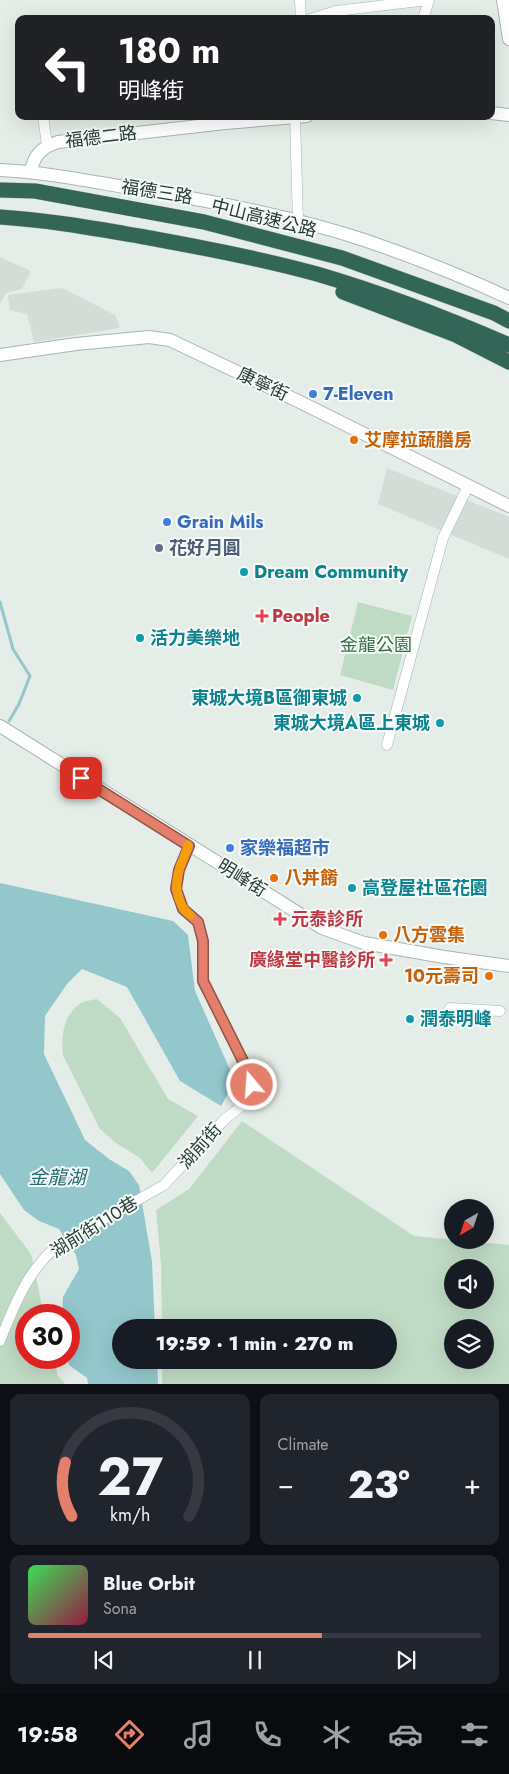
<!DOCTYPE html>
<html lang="en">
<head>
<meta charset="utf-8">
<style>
  body { margin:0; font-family:Jost,"Noto Sans TC",sans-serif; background:#20242c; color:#f1f3f6; height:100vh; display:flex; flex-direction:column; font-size:19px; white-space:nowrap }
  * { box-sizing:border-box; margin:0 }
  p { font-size:16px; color:#9ea1a6 }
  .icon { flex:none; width:28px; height:28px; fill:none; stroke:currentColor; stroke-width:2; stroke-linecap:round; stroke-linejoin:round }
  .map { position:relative; height:1384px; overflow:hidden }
  .panel { display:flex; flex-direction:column; gap:10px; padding:10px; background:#0d0f14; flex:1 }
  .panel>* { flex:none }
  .banner { position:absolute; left:15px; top:15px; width:480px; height:105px; border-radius:10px; box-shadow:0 5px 20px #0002; background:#202124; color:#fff; overflow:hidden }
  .needle { width:32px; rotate:219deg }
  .buttons { position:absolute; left:444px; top:1199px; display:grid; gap:10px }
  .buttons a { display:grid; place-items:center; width:50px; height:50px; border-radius:50%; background:#171b24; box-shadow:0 5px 20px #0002; font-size:25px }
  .speed { position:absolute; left:15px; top:1304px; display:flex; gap:10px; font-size:25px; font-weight:700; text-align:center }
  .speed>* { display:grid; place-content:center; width:65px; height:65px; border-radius:50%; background:#171b24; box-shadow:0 5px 20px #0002; line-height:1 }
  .speed .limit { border:8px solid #d22; background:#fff; color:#111 }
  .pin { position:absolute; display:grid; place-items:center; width:42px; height:42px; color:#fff; margin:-21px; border-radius:10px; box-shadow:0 2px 8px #0006 }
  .me { position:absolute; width:55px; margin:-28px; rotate:342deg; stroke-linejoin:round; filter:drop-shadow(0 0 4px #0008) }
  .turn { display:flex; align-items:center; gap:18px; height:105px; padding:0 20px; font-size:22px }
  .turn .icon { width:65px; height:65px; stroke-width:2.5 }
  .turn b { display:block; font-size:35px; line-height:42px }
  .big { font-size:38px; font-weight:800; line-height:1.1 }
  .panel .card { flex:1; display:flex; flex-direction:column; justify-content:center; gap:8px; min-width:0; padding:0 18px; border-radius:10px; background:#20242c }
  .panel .dial { align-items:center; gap:0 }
  .dial svg { height:130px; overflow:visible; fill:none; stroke:#363941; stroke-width:7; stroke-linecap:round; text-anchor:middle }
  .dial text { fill:#f1f3f6; stroke:none }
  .song { display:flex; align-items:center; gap:15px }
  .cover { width:60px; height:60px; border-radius:8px; background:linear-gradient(135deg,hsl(130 70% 55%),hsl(340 70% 35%)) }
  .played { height:5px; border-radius:2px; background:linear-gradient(90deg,#e47f6b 65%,#363941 65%) }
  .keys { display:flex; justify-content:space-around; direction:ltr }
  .heat { display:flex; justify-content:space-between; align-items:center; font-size:28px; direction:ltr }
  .panel .tiles { flex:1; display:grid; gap:10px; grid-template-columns:1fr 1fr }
  .card:last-child { grid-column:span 2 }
  .trip { position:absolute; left:112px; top:1319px; width:285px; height:50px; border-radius:25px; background:#171b24; box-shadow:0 5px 20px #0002; font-weight:800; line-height:50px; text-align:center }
  .tabs { display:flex; height:80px; justify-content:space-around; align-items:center; background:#090b0e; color:#9ea1a6 }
  .tabs .icon { width:35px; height:35px }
  .tabs .current { color:#e47f6b }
  .tabs b { font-size:22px; color:#f1f3f6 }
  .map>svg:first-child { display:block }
  .built { fill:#d3dcd7 }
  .green { fill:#c0dbc5; fill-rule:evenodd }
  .water { fill:#93c7cc }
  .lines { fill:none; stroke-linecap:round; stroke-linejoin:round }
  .stream { stroke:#93c7cc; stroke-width:3 }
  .minor-casing { stroke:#a8b5af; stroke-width:11 }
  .tertiary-casing { stroke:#a8b5af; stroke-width:14 }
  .motorway-casing { stroke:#c2c9c6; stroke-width:16 }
  .minor { stroke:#fff; stroke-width:10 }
  .tertiary { stroke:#fff; stroke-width:12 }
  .motorway { stroke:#346658; stroke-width:15 }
  .route-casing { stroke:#945346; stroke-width:12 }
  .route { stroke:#e47f6b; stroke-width:9 }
  .slow { stroke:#f59e0b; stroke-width:9 }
  .shop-dot { fill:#3f7fe0; stroke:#f5f9f7; stroke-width:2 }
  .food-dot { fill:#e8710a; stroke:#f5f9f7; stroke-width:2 }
  .service-dot { fill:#5c6f8a; stroke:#f5f9f7; stroke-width:2 }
  .culture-dot { fill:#0f9aa8; stroke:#f5f9f7; stroke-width:2 }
  .health-dot { fill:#e0444e; stroke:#f5f9f7; stroke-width:2 }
  .labels { text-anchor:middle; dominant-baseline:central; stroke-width:4; stroke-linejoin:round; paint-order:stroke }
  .street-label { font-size:18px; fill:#263d35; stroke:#f5f9f7 }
  .shop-label { font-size:18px; font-weight:bold; fill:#366cbe; stroke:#f5f9f7; text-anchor:start }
  .food-label { font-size:18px; font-weight:bold; fill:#c56008; stroke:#f5f9f7; text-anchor:start }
  .service-label { font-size:18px; font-weight:bold; fill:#4e5e75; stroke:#f5f9f7; text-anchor:start }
  .culture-label { font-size:18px; font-weight:bold; fill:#0d838f; stroke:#f5f9f7; text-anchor:start }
  .health-label { font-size:18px; font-weight:bold; fill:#be3a42; stroke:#f5f9f7; text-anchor:start }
  .park-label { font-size:18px; fill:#346f46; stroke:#f5f9f7 }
  .water-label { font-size:19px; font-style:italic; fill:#256c73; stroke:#f5f9f7 }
</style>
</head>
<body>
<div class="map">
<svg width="509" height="1384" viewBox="0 0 509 1384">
  <rect width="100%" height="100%" fill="#e5ede8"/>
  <g class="built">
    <path d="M0,257L31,271L22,289L6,293L0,304Z"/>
    <path d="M62,288L115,315L120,328L34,342L27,314L10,310L8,295Z"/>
    <path d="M387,468L509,517V559L378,504Z"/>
  </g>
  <g class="green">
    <path d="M358,602L412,616L393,690L340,675Z"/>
    <path d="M97,999L120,1018L168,1099L198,1116L152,1173L140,1158L116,1143L100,1129L63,1055C61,1037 63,1014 81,1003C85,1001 92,1000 97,999Z"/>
    <path d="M242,1121L414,1236L509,1245V1384H162V1360H389V1328L162,1327L161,1263L156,1210L189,1189ZM452,1268H485V1300H452ZM452,1328H485V1360H452Z"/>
    <path d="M0,1213L31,1254L44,1315H26V1358H54L58,1376L65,1384H0Z"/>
  </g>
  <path class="water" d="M0,883L173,921L188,935L195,991L235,1081L221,1106L180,1081L127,987L82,969L67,984L45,1016L44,1054L85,1140L109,1159L129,1171L139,1185L152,1262L155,1327L121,1328V1360H157L158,1384H88L87,1378L69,1365L67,1358H69V1315H62L63,1297L79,1269L76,1255L59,1229L39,1221L24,1210L0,1174Z"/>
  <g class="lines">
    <path class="stream" d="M0,602L13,649L30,676L19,704L9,721"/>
    <g class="minor-casing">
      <g id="minor">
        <path d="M300,0L301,19"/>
        <path d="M310,19L336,11L428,0"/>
        <path d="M423,19L429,0"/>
        <path d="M43,116L47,145"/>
        <path d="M295,117L298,222"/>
        <path d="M387,745L443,538L468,486"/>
        <path d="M450,1008L500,1011"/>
        <path d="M0,1341C14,1306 29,1267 60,1244L164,1185L225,1119L242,1106L252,1085L247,1069L203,981V941L198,922L183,909L176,889L179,870L189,846"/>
      </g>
    </g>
    <g class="tertiary-casing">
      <g id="tertiary">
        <path d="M503,0L509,39"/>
        <path d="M491,113L509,115"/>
        <path d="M0,170C44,172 88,181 131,188C208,200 291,216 364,240C414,257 462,276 509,298"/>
        <path d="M31,171C34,155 42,147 58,142L225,123L307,116"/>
        <path d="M0,355L76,344L149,337L170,340L298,401L509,506"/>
        <path d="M0,726L322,928L364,943L444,957L509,966"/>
      </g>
    </g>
    <g class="motorway-casing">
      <g id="motorway">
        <path d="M0,190L35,191L204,222L342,258L494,313L509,321"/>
        <path d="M0,217C47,220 92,228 139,236C199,247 258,258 317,274C382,293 447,318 509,345"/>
        <path d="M343,292L456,335L509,362"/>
      </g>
    </g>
    <use href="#minor" class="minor"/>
    <use href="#tertiary" class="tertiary"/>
    <use href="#motorway" class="motorway"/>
  </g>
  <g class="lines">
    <g class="route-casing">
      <path id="route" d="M81,778L189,846L179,870L176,889L183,909L198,922L203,941V981L247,1069L252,1085"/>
    </g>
    <use href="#route" class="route"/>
    <path class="slow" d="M188,845C187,852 182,860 180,867C174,884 176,904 190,915"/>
  </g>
  <g class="shop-dot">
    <circle cx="313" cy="394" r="5"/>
    <circle cx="167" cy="522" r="5"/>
    <circle cx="230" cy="848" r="5"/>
  </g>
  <g class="food-dot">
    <circle cx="354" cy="440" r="5"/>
    <circle cx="274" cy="878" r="5"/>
    <circle cx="383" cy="935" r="5"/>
    <circle cx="489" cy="976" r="5"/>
  </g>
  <circle class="service-dot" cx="159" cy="548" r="5"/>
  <g class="culture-dot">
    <circle cx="244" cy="572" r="5"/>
    <circle cx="140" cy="638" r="5"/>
    <circle cx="357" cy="698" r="5"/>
    <circle cx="440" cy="723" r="5"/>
    <circle cx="352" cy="888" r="5"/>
    <circle cx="410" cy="1019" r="5"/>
  </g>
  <g class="health-dot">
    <path d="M259.5 608.5h5v5h5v5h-5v5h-5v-5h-5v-5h5z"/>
    <path d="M277.5 911.5h5v5h5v5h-5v5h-5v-5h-5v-5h5z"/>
    <path d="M383.5 952.5h5v5h5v5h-5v5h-5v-5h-5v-5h5z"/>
  </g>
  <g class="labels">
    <g class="street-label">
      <text transform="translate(101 137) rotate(-7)">福德二路</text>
      <text transform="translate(157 192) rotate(9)">福德三路</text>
      <text transform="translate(264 218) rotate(14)">中山高速公路</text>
      <text transform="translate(263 384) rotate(25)">康寧街</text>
      <text transform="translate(242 878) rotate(32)">明峰街</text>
      <text transform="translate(200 1146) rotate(-48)">湖前街</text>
      <text transform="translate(94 1227) rotate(-32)">湖前街110巷</text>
    </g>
    <g class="shop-label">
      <text x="323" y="394">7-Eleven</text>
      <text x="177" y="522">Grain Mils</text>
      <text x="240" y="848">家樂福超市</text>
    </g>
    <g class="food-label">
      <text x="364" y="440">艾摩拉蔬膳房</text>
      <text x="284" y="878">八丼餚</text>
      <text x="393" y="935">八方雲集</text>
      <text x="479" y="976" text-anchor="end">10元壽司</text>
    </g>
    <g class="service-label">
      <text x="169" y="548">花好月圓</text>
    </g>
    <g class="culture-label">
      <text x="254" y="572">Dream Community</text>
      <text x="150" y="638">活力美樂地</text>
      <text x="347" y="698" text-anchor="end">東城大境B區御東城</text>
      <text x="430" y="723" text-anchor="end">東城大境A區上東城</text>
      <text x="362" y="888">高登屋社區花園</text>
      <text x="420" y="1019">潤泰明峰</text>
    </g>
    <g class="health-label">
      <text x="272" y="616">People</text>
      <text x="291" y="919">元泰診所</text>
      <text x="375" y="960" text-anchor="end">廣緣堂中醫診所</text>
    </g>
    <g class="park-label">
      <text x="376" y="645">金龍公園</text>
    </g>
    <g class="water-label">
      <text x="57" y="1177">金龍湖</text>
    </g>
  </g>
</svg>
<div class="buttons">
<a><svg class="needle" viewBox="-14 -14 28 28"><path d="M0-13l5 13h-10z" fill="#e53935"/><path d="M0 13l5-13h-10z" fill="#9ea1a6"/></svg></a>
<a><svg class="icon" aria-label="sound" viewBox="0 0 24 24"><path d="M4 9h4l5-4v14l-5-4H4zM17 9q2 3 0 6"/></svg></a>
<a><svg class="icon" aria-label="layers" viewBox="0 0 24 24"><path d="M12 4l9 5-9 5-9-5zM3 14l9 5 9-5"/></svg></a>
</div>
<div class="speed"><div class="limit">30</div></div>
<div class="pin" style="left:81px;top:778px;background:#d93025"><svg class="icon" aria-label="arrive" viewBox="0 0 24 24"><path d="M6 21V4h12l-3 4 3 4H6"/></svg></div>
<svg class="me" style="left:252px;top:1085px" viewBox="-20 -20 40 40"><circle r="17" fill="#e47f6b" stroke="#fff" stroke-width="3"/><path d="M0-11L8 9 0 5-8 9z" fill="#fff"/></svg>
<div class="trip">19:59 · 1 min · 270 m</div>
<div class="banner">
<div class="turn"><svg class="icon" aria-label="left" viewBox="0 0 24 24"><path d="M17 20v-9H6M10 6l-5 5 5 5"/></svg><div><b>180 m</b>明峰街</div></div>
</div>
</div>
<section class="panel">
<div class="tiles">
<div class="card dial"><svg viewBox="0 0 100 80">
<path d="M14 69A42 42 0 1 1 86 69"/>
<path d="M14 69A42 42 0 0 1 10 36" stroke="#e47f6b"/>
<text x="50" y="56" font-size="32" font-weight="700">27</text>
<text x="50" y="72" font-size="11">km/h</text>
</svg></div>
<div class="card"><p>Climate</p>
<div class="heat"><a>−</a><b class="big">23°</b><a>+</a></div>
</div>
<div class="card">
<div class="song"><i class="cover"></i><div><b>Blue Orbit</b><p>Sona</p></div></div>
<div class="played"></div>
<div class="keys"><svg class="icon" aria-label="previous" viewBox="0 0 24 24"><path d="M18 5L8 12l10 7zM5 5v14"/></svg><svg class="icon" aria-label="pause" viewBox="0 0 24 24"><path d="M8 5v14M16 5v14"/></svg><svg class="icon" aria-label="next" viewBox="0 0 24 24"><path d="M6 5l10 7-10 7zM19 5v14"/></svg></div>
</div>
</div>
</section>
<nav class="tabs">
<b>19:58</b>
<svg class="icon current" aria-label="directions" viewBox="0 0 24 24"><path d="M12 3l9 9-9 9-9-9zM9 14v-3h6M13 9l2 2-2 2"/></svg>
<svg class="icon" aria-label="music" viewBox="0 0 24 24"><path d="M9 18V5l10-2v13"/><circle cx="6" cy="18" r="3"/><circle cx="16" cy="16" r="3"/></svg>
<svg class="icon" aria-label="phone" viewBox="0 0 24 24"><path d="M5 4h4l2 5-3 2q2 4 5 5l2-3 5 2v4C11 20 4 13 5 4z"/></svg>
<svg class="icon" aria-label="climate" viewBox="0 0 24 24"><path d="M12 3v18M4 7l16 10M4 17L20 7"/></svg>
<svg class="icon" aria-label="car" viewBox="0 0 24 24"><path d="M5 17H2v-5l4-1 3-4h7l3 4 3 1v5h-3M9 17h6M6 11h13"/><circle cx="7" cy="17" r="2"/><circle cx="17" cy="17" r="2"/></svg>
<svg class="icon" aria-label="filters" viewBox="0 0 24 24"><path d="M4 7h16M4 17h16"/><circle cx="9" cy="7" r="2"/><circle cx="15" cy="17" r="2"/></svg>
</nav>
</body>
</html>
